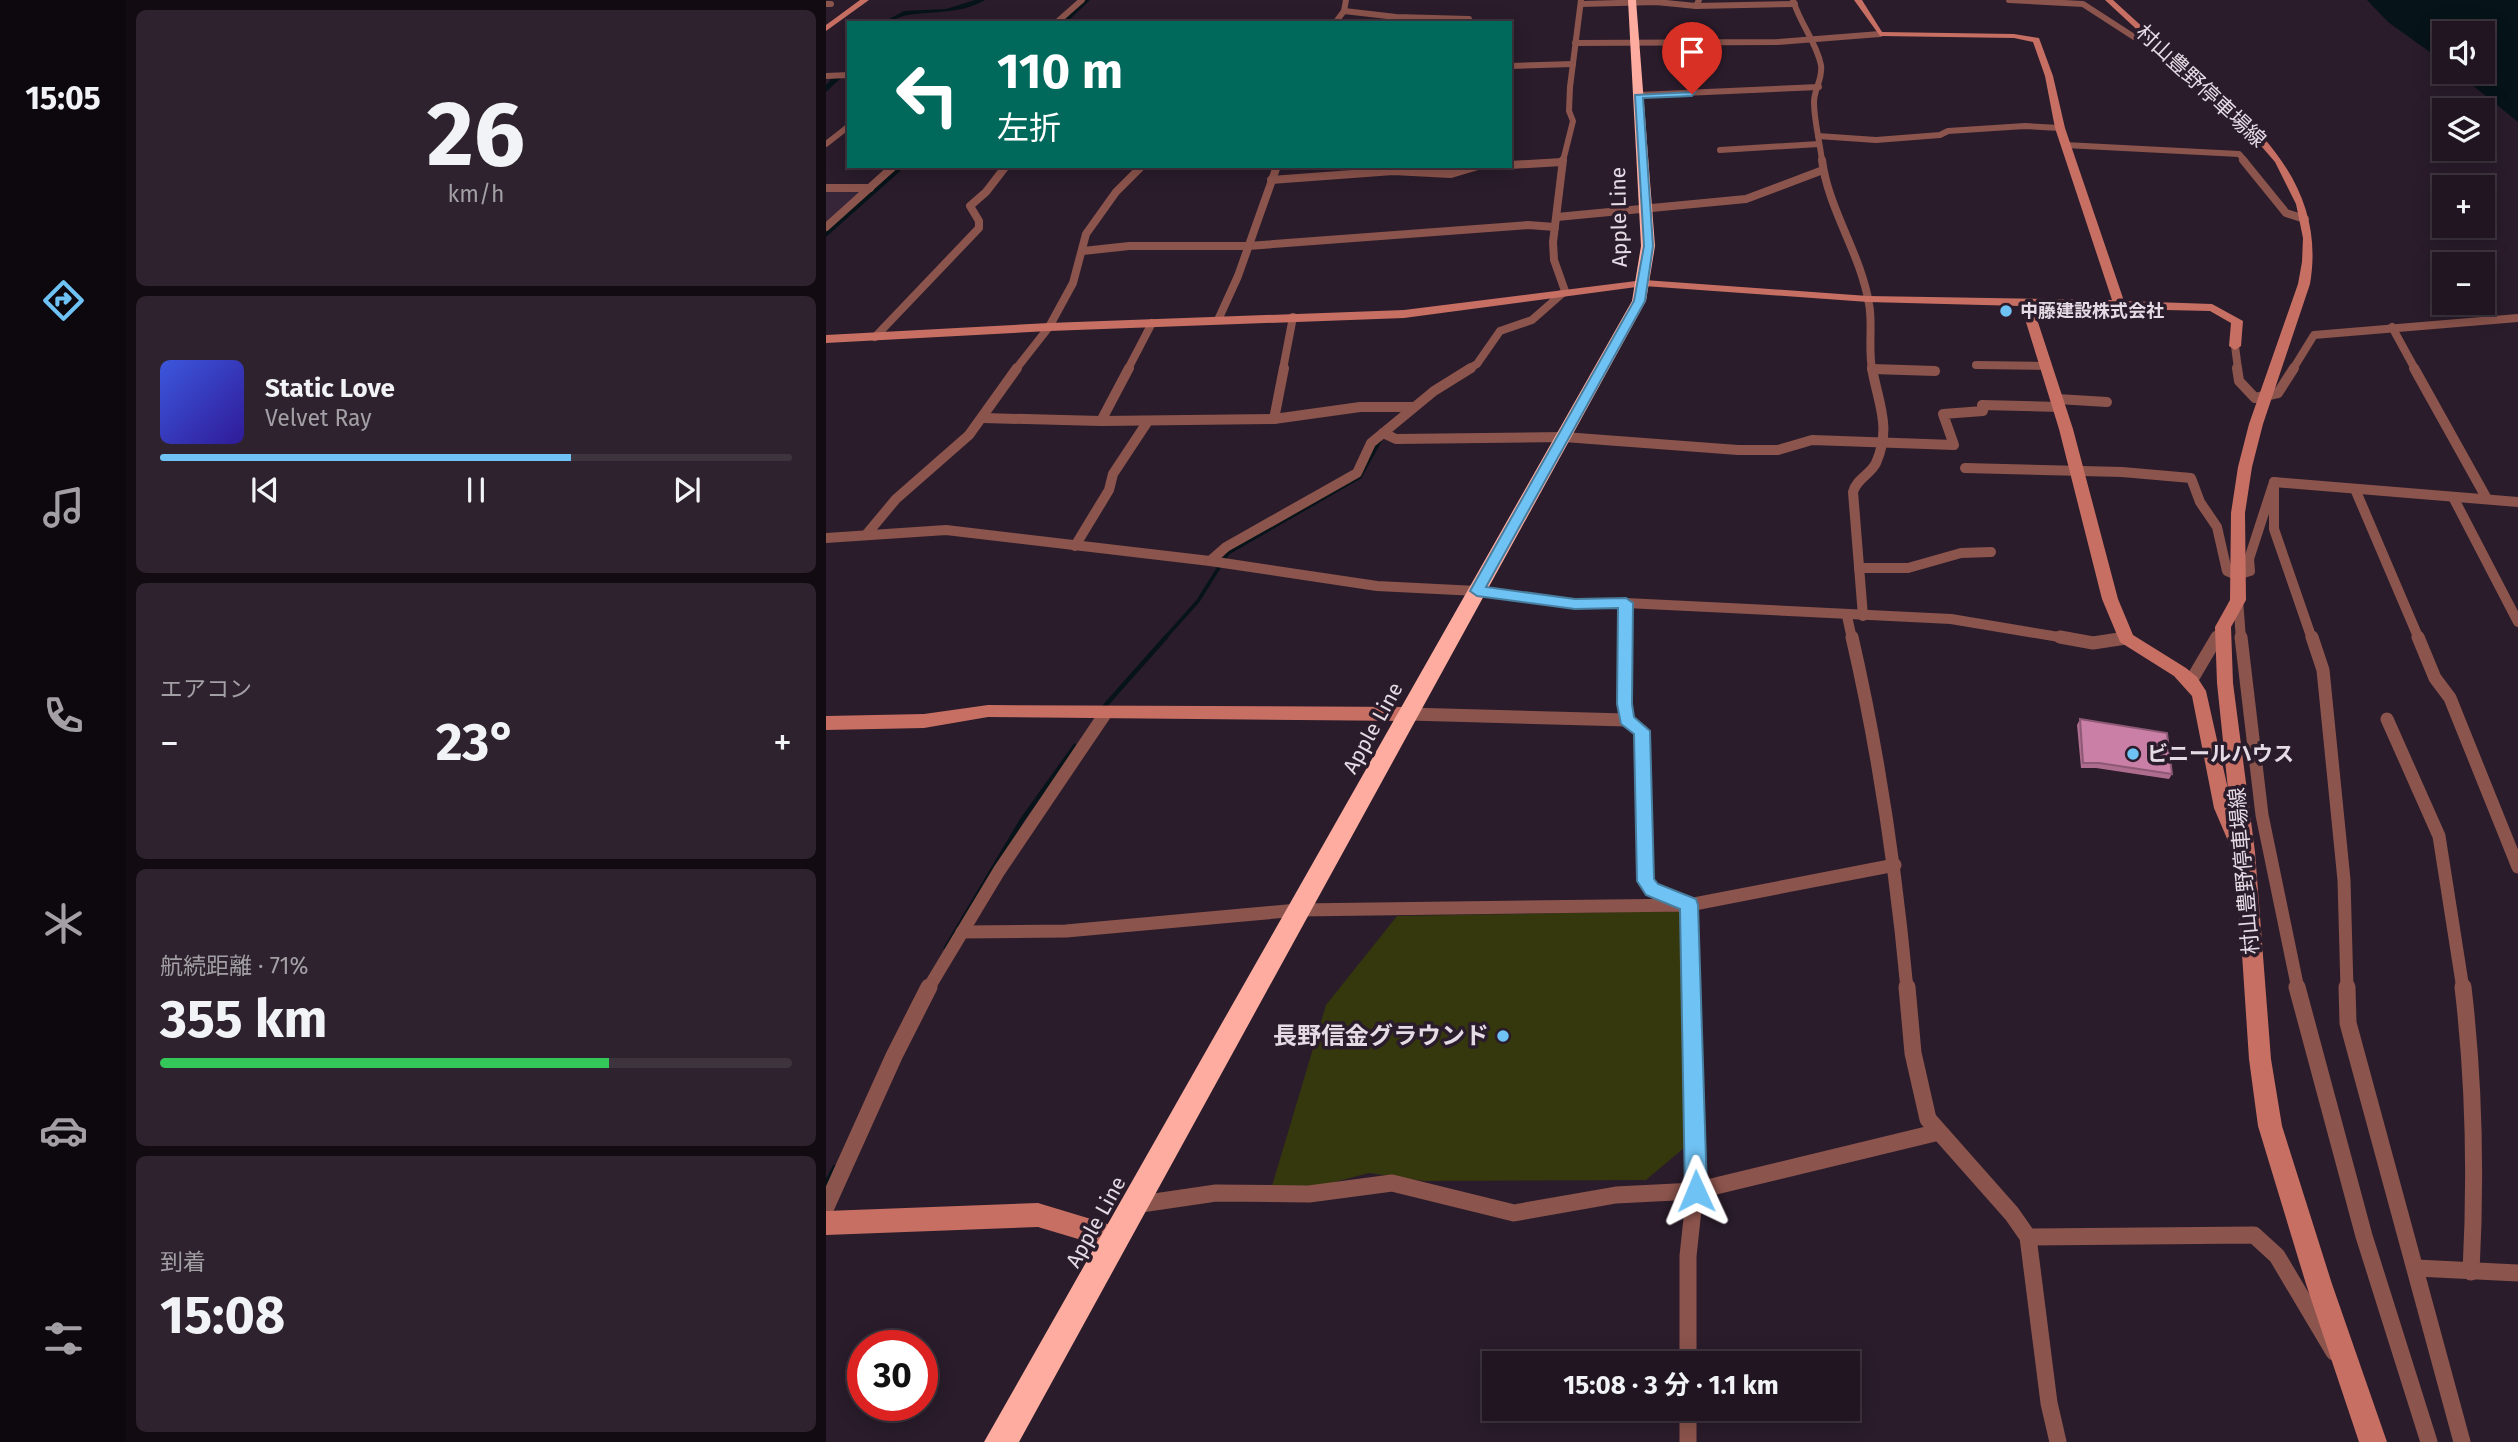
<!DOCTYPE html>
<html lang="ja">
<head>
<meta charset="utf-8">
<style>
  body { margin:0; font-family:"Fira Sans","Noto Sans JP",sans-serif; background:#2d222d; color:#f1f3f6; height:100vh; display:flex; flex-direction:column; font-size:26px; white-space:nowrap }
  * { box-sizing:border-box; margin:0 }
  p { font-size:23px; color:#a29fa5 }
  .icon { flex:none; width:38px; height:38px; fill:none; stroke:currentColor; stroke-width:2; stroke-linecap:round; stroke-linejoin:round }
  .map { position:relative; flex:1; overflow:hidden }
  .panel { display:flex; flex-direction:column; gap:10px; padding:10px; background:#120c12; width:700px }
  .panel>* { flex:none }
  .top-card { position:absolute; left:21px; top:21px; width:665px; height:147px; border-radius:0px; box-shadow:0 4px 18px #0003,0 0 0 2px #3d343e; background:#00695c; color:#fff; overflow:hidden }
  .controls { position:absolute; left:1606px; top:21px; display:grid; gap:14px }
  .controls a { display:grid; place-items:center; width:63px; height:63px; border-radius:0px; background:#201520; box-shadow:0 4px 18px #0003,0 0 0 2px #3d343e; font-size:35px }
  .speed { position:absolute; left:21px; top:1330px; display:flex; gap:14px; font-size:35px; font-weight:700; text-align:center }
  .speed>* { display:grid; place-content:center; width:91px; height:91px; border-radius:50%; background:#201520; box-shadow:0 4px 18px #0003,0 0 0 2px #3d343e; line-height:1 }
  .speed .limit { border:10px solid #d22; background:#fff; color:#111 }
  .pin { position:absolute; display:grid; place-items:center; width:60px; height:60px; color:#fff; margin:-72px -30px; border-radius:50% 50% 50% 0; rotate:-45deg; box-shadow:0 0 7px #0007 }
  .pin .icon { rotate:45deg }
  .me { position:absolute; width:77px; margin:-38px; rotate:359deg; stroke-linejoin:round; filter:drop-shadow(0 0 5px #0008) }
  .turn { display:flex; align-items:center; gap:24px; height:147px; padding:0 35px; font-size:32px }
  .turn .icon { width:91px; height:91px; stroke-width:2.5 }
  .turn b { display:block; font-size:49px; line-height:60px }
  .big { font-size:52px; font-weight:700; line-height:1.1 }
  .panel .tile { flex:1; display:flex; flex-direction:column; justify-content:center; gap:10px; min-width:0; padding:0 24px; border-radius:10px; background:#2d222d }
  .panel .dial { align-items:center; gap:0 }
  .dial b { font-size:91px; line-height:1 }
  .song { display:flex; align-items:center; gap:21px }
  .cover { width:84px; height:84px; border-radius:10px; background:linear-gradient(135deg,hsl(230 70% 55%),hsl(250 70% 35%)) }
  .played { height:7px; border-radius:4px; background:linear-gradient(90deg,#6fc2f4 65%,#3d343e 65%) }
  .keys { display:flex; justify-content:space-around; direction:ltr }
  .heat { display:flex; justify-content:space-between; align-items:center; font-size:38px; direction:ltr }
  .charge { height:10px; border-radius:5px; background:linear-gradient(90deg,#34c759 71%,#3d343e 0) }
  .trip { position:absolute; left:656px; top:1351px; width:378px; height:70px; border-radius:0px; background:#201520; box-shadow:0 4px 18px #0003,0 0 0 2px #3d343e; font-weight:700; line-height:70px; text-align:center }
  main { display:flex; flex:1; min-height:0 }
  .menu { display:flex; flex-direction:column; width:126px; justify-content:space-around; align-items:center; background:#0d080d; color:#a29fa5 }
  .menu .icon { width:49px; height:49px }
  .menu .selected { color:#6fc2f4 }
  .menu b { font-size:32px; color:#f1f3f6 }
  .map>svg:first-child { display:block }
  .built { fill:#362438 }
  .green { fill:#35370d }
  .water { fill:#061318 }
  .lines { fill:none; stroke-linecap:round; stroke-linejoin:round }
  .stream-far2 { stroke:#061318; stroke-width:3.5 }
  .stream-far1 { stroke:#061318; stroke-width:4.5 }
  .stream { stroke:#061318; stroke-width:6 }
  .canal { fill:#061318; fill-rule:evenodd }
  .street-far4 { stroke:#8b544c; stroke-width:6 }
  .street-far3 { stroke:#8b544c; stroke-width:8 }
  .street-far2 { stroke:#8b544c; stroke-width:10 }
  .street-far1 { stroke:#8b544c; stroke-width:13 }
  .street { stroke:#8b544c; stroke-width:17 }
  .secondary { fill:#c76f63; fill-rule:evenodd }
  .highway { fill:#feac9f; fill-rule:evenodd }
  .wall { fill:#ae6d8f }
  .building { fill:#ca7fa6; stroke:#8d5974; stroke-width:2 }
  .route { fill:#6fc2f4; stroke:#487e9f; stroke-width:2 }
  .poi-dot { fill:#6fc2f4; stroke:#2a1c2b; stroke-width:2.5 }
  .labels { text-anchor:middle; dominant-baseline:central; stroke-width:7; stroke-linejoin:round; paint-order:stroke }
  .far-poi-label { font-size:18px; font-weight:bold; fill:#e4dbe5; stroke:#2a1c2b; text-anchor:start }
  .street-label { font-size:21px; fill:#e4dbe5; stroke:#2a1c2b }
  .poi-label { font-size:21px; font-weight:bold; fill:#e4dbe5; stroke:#2a1c2b; text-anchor:start }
  .near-poi-label { font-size:24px; font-weight:bold; fill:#e4dbe5; stroke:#2a1c2b; text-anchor:end }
</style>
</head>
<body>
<main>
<nav class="menu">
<b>15:05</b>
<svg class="icon selected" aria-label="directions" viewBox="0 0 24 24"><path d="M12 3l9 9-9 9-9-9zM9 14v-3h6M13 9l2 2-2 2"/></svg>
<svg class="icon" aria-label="music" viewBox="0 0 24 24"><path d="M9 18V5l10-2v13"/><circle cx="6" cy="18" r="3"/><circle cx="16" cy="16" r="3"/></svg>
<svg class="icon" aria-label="phone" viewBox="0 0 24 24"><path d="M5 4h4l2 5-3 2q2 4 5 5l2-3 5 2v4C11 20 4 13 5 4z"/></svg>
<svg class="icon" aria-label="climate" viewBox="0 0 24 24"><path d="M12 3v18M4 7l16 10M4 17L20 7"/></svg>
<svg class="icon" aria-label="car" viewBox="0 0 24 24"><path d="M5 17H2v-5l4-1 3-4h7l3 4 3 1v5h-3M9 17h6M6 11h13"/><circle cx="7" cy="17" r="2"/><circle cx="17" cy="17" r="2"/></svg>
<svg class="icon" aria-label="filters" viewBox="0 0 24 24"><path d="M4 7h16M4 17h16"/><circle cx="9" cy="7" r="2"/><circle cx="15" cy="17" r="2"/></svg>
</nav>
<section class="panel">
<div class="tile dial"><b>26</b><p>km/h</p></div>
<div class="tile">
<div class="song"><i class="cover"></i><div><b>Static Love</b><p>Velvet Ray</p></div></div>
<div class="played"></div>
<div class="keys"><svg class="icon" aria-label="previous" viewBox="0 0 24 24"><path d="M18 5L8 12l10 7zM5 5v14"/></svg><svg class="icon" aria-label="pause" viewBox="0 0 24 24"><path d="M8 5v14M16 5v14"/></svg><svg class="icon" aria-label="next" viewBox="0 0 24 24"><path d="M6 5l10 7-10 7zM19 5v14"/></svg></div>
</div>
<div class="tile"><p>エアコン</p>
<div class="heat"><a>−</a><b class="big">23°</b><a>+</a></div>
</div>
<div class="tile"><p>航続距離 · 71%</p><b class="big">355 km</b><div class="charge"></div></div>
<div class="tile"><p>到着</p><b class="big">15:08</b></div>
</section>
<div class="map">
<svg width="1692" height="1442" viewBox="0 0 1692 1442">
  <rect width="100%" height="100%" fill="#2a1c2b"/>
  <path class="built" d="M0,189H39L0,225Z"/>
  <path class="green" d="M858,911L865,1142L820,1180L598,1181L543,1173L486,1188L446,1186L500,1005L571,916Z"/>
  <path class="water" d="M1541,0H1692V122L1630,72H1657V33H1619V63L1562,22Z"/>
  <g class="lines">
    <path class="stream-far2" d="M338,639L372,601L402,553L534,477L554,441"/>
    <g class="stream-far1">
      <path d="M277,708L340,637"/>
      <path d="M120,948L196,820L249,746"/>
    </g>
    <path class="stream" d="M0,1186L9,1168"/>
    <g class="canal">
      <path d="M149,0H159C135,14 109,11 82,15C72,16 66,23 56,23L78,11L120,9Z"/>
      <path d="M257,0H264L240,23H233Z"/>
      <path d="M9,75L16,77L0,92V85Z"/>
      <path d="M70,166H80L0,237V229Z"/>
    </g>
    <g class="street-far4">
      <path d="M967,0C974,24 990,41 995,65C997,79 988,89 988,102C988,121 994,142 996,161"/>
      <path d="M1183,0L1257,4L1308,37H1323"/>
      <path d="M0,4H5"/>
      <path d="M755,4L830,2L870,6L873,0"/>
      <path d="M870,6L969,4"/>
      <path d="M518,11L570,17L643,19V23"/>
      <path d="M230,23L256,0"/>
      <path d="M509,23L518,11L520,0"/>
      <path d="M749,43L951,42L1054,34"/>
      <path d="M684,66L747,64"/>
      <path d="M0,76L23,75"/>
      <path d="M813,95L993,87"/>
      <path d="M992,136L1050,140L1114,135L1122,131L1199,126L1234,128"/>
      <path d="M0,144L23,126"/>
      <path d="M1239,145L1413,154L1419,161"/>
      <path d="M894,150L993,144"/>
      <path d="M737,161L747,121L743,111L744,87L755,0"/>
    </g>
    <g class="street-far3">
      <path d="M996,160C1002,209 1035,254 1043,304C1047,323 1042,347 1046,369"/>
      <path d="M1417,160L1460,213L1479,219"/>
      <path d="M684,165L736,162"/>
      <path d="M445,180L567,171L625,174L652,166"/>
      <path d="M0,188H44"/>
      <path d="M731,217L920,199L997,170"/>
      <path d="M0,227L68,166"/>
      <path d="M257,251L303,246H422L702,225L729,227"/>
      <path d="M392,320L412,276L451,166"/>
      <path d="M1566,327L1589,369"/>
      <path d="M49,337L153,228V221L144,206L160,192L180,166"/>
      <path d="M1409,346L1412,369"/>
      <path d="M1150,365L1221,366"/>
      <path d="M190,369L223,327L247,283L260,234L290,192L316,166"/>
      <path d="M302,369L326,323"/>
      <path d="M457,369L467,317"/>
      <path d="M642,369L651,364L674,331L706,320L739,291L728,260L727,242L737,160"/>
      <path d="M1046,369H1059"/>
      <path d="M1467,369L1488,335L1692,318"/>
    </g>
    <g class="street-far2">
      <path d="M303,368L275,421L448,419L534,407H586"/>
      <path d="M1411,368L1413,381L1429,398L1452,393L1468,368"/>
      <path d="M1588,368L1661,499"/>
      <path d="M1046,369L1109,371"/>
      <path d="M1231,399L1281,402"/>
      <path d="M157,418L275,421"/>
      <path d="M448,419L458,368"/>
      <path d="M557,433L570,439L738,437L912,450H952L986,440L1128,445L1117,414L1157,411L1156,405L1233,407"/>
      <path d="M1139,468L1296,472L1365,478L1374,502L1391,527L1401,571L1411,575L1424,571L1423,559L1448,482L1692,502"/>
      <path d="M1448,482V529L1486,639"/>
      <path d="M1529,489L1593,639"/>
      <path d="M1627,497L1692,622"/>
      <path d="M40,535L70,499L143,435L191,368"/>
      <path d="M0,538L120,530L384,561L551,586L651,591L749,604L800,603L1125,619L1245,639"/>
      <path d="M249,546L283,490L287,474L322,421"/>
      <path d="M384,561L400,547L531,473L545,443L608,391L645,368"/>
      <path d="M1033,568H1082L1135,553L1165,552"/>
      <path d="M1412,600L1415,639"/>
      <path d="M1021,616L1026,639"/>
      <path d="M1037,616L1027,492C1031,478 1044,475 1050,463C1066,427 1052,403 1046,368"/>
      <path d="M800,639V603"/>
      <path d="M1292,639L1300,638"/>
      <path d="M1390,639L1397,627"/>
    </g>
    <g class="street-far1">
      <path d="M800,637V720L816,731L820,881L826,890L863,905L1069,865"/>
      <path d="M1026,637C1053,754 1070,870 1081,989"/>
      <path d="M1234,637L1267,643L1300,638"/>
      <path d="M1415,637L1436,815L1472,989"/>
      <path d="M1486,637L1497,670L1518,880L1521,989"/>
      <path d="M1592,637L1609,678L1624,698L1692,867"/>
      <path d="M1365,681L1391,637"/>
      <path d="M583,714L800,720"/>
      <path d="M1561,719L1613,836L1637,989"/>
      <path d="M136,932L240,931L472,910L863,905L865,989"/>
      <path d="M102,989L173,871L279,714"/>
    </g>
    <g class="street">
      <path d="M1081,987L1087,1053L1102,1119L1186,1214L1202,1237L1223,1403L1232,1442"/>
      <path d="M1471,987L1538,1236L1603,1442"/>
      <path d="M1521,987L1522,1023L1636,1442"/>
      <path d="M1637,987C1648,1081 1650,1178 1645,1272"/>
      <path d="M308,1205L390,1193L483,1194L566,1183L688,1213L790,1195L869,1191L865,987"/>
      <path d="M0,1207L68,1056L103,987"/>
      <path d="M1202,1237L1428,1235L1451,1256L1508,1352"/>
      <path d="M1590,1268L1692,1273"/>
      <path d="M862,1363V1256L869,1191L1113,1132"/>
      <path d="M862,1409V1442"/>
    </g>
    <g class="secondary">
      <path d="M34,0H43L0,31V25Z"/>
      <path d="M1028,0H1036L1056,32L1188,34L1213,38L1227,76L1239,128L1298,301L1386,304L1417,321L1415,346L1409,350L1403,346L1405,323L1384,311L1207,307L1247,429L1292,599L1307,635L1360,668L1371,677L1380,691L1402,789L1391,683L1389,627L1404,600L1405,513L1412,467L1423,424L1472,284L1476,262L1477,238L1470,204L1449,162L1430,140L1279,0H1287L1436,136C1474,179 1494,226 1484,284L1437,424L1426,467L1419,513L1420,600L1405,627L1407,683L1429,852L1445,1059L1456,1126L1506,1284L1561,1442H1533L1480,1284L1432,1126L1423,1059L1409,849L1405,848L1388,808L1366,696L1348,676L1294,642L1276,599L1233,429L1195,306L1042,302L818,286L578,318L223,331L0,343V335L223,323L578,310L818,280L1042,296L1286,300L1229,128L1219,76L1207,42L1188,38L1054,36Z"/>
      <path d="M162,705L583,707L592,714L583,721L162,717L98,728L0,730V716L98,714Z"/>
      <path d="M212,1203L298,1229L301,1238L298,1247L289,1250L212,1227L0,1235V1211Z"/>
    </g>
    <path class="highway" d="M802,0H810L829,246L820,301L193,1442H158L806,301L815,246Z"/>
  </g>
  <path class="wall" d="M1254,719L1346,774L1343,779L1270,768H1255L1251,725Z"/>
  <path class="building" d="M1254,719L1341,733L1346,774L1273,763H1257Z"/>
  <path class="route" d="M869,92L866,96L817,98L827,246L819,301L660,587L749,599L800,598L807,603L806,704L808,717L824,731L828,879L832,884L870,899L872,905L881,1191L877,1199L870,1202L862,1199L859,1191L854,909L820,895L811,881L808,734L795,724L791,704L792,608L749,609L651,596L644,591L808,301L818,246L809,95Z"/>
  <g class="poi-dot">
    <circle cx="1180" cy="311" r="7"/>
    <circle cx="1307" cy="754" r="7"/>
    <circle cx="677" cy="1036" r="7"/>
  </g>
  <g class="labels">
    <g class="far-poi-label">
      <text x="1194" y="311">中藤建設株式会社</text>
    </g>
    <g class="street-label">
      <text transform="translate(1375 86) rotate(43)">村山豊野停車場線</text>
      <text transform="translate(793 217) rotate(-91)">Apple Line</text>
      <text transform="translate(547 728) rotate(-61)">Apple Line</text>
      <text transform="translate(1418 871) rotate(-95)">村山豊野停車場線</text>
      <text transform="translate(270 1222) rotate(-61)">Apple Line</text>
    </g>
    <g class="poi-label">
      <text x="1321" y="754">ビニールハウス</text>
    </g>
    <g class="near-poi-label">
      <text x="663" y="1036">長野信金グラウンド</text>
    </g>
  </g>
</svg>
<div class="controls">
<a><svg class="icon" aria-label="sound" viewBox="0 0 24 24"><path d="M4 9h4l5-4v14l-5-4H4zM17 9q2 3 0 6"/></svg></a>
<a><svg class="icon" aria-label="layers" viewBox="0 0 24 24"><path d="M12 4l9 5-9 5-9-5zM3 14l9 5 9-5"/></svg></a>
<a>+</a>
<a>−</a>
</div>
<div class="speed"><div class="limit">30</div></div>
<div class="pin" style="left:866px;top:94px;background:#d93025"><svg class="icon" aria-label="arrive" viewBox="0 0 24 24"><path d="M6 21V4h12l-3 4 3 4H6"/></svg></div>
<svg class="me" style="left:870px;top:1191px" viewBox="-20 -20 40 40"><path d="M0-17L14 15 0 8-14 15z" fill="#6fc2f4" stroke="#fff" stroke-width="4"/></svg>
<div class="trip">15:08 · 3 分 · 1.1 km</div>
<div class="top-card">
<div class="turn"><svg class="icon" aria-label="left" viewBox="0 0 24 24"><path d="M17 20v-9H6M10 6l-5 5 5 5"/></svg><div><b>110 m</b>左折</div></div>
</div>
</div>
</main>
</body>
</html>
